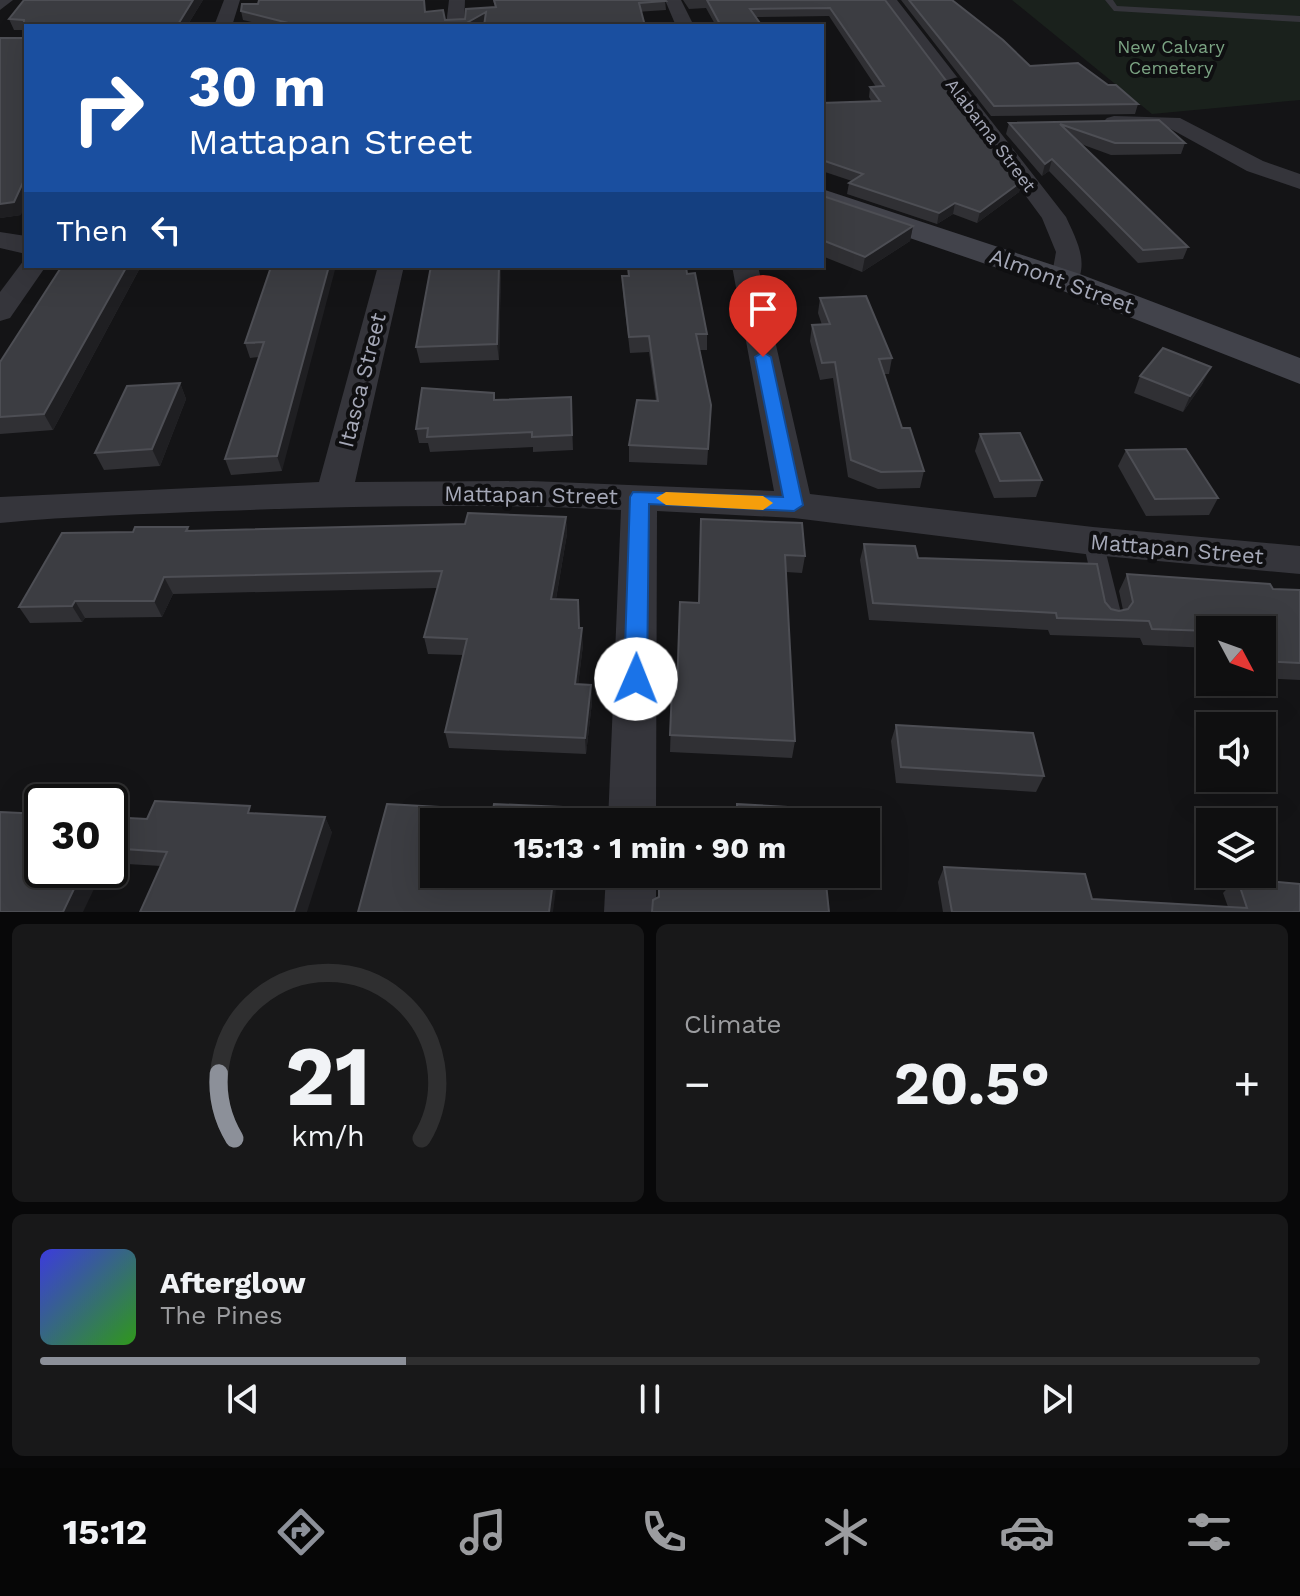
<!DOCTYPE html>
<html lang="en">
<head>
<meta charset="utf-8">
<style>
  body { margin:0; font-family:"Work Sans",sans-serif; background:#181819; color:#f1f3f6; height:100vh; display:flex; flex-direction:column; font-size:30px; white-space:nowrap }
  * { box-sizing:border-box; margin:0 }
  p { font-size:26px; color:#9b9c9f }
  .icon { flex:none; width:44px; height:44px; fill:none; stroke:currentColor; stroke-width:2; stroke-linecap:round; stroke-linejoin:round }
  .map { position:relative; height:912px; overflow:hidden }
  .panel { display:flex; flex-direction:column; gap:12px; padding:12px; background:#080809; flex:1 }
  .panel>* { flex:none }
  .top-card { position:absolute; left:24px; top:24px; width:800px; height:244px; border-radius:0px; box-shadow:0 8px 32px #0002,0 0 0 2px #2f2f30; background:#1a4fa0; color:#fff; overflow:hidden }
  .needle { width:52px; rotate:131deg }
  .fabs { position:absolute; left:1196px; top:616px; display:grid; gap:16px }
  .fabs a { display:grid; place-items:center; width:80px; height:80px; border-radius:0px; background:#0f0f10; box-shadow:0 8px 32px #0002,0 0 0 2px #2f2f30; font-size:40px }
  .speed { position:absolute; left:24px; top:784px; display:flex; gap:16px; font-size:40px; font-weight:700; text-align:center }
  .speed>* { display:grid; place-content:center; width:104px; height:104px; border-radius:50%; background:#0f0f10; box-shadow:0 8px 32px #0002,0 0 0 2px #2f2f30; line-height:1 }
  .speed .limit { border:4px solid #111; border-radius:12px; background:#fff; color:#111 }
  .pin { position:absolute; display:grid; place-items:center; width:68px; height:68px; color:#fff; margin:-82px -34px; border-radius:50% 50% 50% 0; rotate:-45deg; box-shadow:0 0 8px #0007 }
  .pin .icon { rotate:45deg }
  .me { position:absolute; width:88px; margin:-44px; rotate:1deg; stroke-linejoin:round; filter:drop-shadow(0 0 6px #0008) }
  .turn { display:flex; align-items:center; gap:28px; height:168px; padding:0 32px; font-size:36px }
  .turn .icon { width:104px; height:104px; stroke-width:2.5 }
  .turn b { display:block; font-size:56px; line-height:68px }
  .then { display:flex; align-items:center; height:76px; padding:0 32px; background:#0003; gap:16px; font-size:30px }
  .big { font-size:60px; font-weight:700; line-height:1.1 }
  .panel .tile { flex:1; display:flex; flex-direction:column; justify-content:center; gap:12px; min-width:0; padding:0 28px; border-radius:12px; background:#181819 }
  .panel .dial { align-items:center; gap:0 }
  .dial svg { height:208px; overflow:visible; fill:none; stroke:#2f2f30; stroke-width:7; stroke-linecap:round; text-anchor:middle }
  .dial text { fill:#f1f3f6; stroke:none }
  .song { display:flex; align-items:center; gap:24px }
  .cover { width:96px; height:96px; border-radius:12px; background:linear-gradient(135deg,hsl(240 70% 55%),hsl(110 70% 35%)) }
  .played { height:8px; border-radius:4px; background:linear-gradient(90deg,#8c9099 30%,#2f2f30 30%) }
  .keys { display:flex; justify-content:space-around; direction:ltr }
  .heat { display:flex; justify-content:space-between; align-items:center; font-size:44px; direction:ltr }
  .panel .tiles { flex:1; display:grid; gap:12px; grid-template-columns:1fr 1fr }
  .tile:last-child { grid-column:span 2 }
  .trip { position:absolute; left:420px; top:808px; width:460px; height:80px; border-radius:0px; background:#0f0f10; box-shadow:0 8px 32px #0002,0 0 0 2px #2f2f30; font-weight:700; line-height:80px; text-align:center }
  .tab-bar { display:flex; height:128px; justify-content:space-around; align-items:center; background:#060606; color:#9b9c9f }
  .tab-bar .icon { width:56px; height:56px }
  .tab-bar .current { color:#8c9099 }
  .tab-bar b { font-size:36px; color:#f1f3f6 }
  .map>svg:first-child { display:block }
  .green { fill:#1a211c }
  .lines { fill:none; stroke-linecap:round; stroke-linejoin:round }
  .lane { fill:#35353b; fill-rule:evenodd }
  .street { fill:#35353b; fill-rule:evenodd }
  .secondary { fill:#42434b; fill-rule:evenodd }
  .wall { fill:#303034 }
  .shaded-wall { fill:#1f1f22 }
  .building { fill:#3c3d42; stroke:#4d4e54; stroke-width:2 }
  .route { fill:#1a73e8; stroke:#114b97; stroke-width:2 }
  .slow { fill:#f59e0b }
  .labels { text-anchor:middle; dominant-baseline:central; stroke-width:8; stroke-linejoin:round; paint-order:stroke }
  .far-park-label { font-size:18px; fill:#7ba383; stroke:#0f0f11 }
  .far-street-label { font-size:18px; fill:#a5a8b7; stroke:#0f0f11 }
  .street-label { font-size:22px; fill:#a5a8b7; stroke:#0f0f11 }
</style>
</head>
<body>
<div class="map">
<svg width="1300" height="912" viewBox="0 0 1300 912">
  <rect width="100%" height="100%" fill="#141416"/>
  <path class="green" d="M1012,0H1300V100L1152,114Z"/>
  <g class="lines">
    <g class="lane">
      <path d="M1105,0H1113L1117,6L1300,16V22L1114,11Z"/>
      <path d="M1093,534L1100,536L1103,541L1122,617L1119,623L1111,625L1103,623L1100,617L1083,541L1086,536Z"/>
    </g>
    <g class="street">
      <path d="M0,0H13L0,10Z"/>
      <path d="M224,0H240L232,26H214Z"/>
      <path d="M449,0H465L464,26H446Z"/>
      <path d="M665,0H681L694,26H676Z"/>
      <path d="M881,0H897L1066,217C1076,239 1090,263 1075,286H1055L1051,280L1056,252L1042,218Z"/>
      <path d="M1114,116L1180,118L1263,161L1300,174V189L1247,171L1169,128L1107,126L1103,122L1107,118Z"/>
      <path d="M0,232L26,236V254L0,248Z"/>
      <path d="M24,260H26V266H46L10,318L0,321V292Z"/>
      <path d="M378,266H404L355,482L531,481L774,491L732,266H758L810,494L1093,527L1300,546V574L1093,555L794,518L657,511L656,822H608L621,510C487,503 353,506 219,511C146,514 73,516 0,523V497L319,482Z"/>
      <path d="M606,874H656V912H604Z"/>
    </g>
    <path class="secondary" d="M822,189L1077,273L1300,358V384L1053,287L822,208Z"/>
  </g>
  <g class="wall">
    <path d="M203,0L187,26H26L21,215L0,218V38H23L24,30H14L9,19Z"/>
    <path d="M493,0H665L666,10L485,22L478,26H268L243,20L241,11L258,4L304,1L425,12L445,20L465,19L495,7Z"/>
    <path d="M683,0H885L1022,181L1019,192L977,223L953,214L937,224L847,194L849,183L852,181L822,171V103L872,102L869,97L870,87H876L829,16L756,17L762,26H716L706,8L689,9Z"/>
    <path d="M901,0H952L1030,66L1108,85L1138,104L1135,114L991,116Z"/>
    <path d="M1159,120L1185,143L1181,154L1111,155L1081,144L1188,247L1183,259L1138,263L1049,171L1042,176L1006,134L1009,123Z"/>
    <path d="M822,196L913,226L910,241L862,272L822,256Z"/>
    <path d="M62,266H141L53,430L0,434V362Z"/>
    <path d="M282,266V471L231,475L225,459L259,357L250,358L245,343Z"/>
    <path d="M431,266H501L499,360L420,363L416,347Z"/>
    <path d="M627,266H686L687,274L707,334V350H700L711,405L707,465L629,462V445L656,401L649,352L630,353L623,292L622,276H628Z"/>
    <path d="M820,298L892,358L889,374H884L902,428L924,471L920,488L878,489L848,477L833,378L820,380L810,341L812,325H822L818,313Z"/>
    <path d="M1140,376L1203,383L1183,412L1134,393Z"/>
    <path d="M180,383L186,399L160,466L104,470L95,453Z"/>
    <path d="M494,393L495,400L571,397L573,450L533,452V447L430,452L428,443H419L416,429Z"/>
    <path d="M980,434L1042,480L1036,497L994,498L975,451Z"/>
    <path d="M1126,450L1218,498L1209,515L1146,516L1118,466Z"/>
    <path d="M566,517L567,534L556,599L579,628L583,645L578,685H591L592,702L586,754L449,748L445,732L463,655L428,654L424,637L437,588L173,594L162,617L85,618L82,622L30,623L19,607L133,532L188,527L189,531L465,524Z"/>
    <path d="M700,536L805,556L802,573L786,572L795,741L792,758L670,752L672,689H677L699,603Z"/>
    <path d="M864,544L918,558L1105,602L1111,609L1119,611L1123,610L1119,591L1127,574L1273,589L1300,590V680L1262,678V630H1210V648L1143,645L1140,638L1050,635L1048,630L869,620L860,560Z"/>
    <path d="M896,725L1044,776L1036,792L896,783L891,741Z"/>
    <path d="M254,813L325,817L332,833L161,866L110,863V817L147,819Z"/>
    <path d="M944,867L1092,899L1228,907L1223,893L1237,878L1300,912H943L938,882Z"/>
  </g>
  <g class="shaded-wall">
    <path d="M193,0H203L187,26H177Z"/>
    <path d="M486,12L487,21L478,26H461Z"/>
    <path d="M1052,159L1049,171L1042,176L1045,164Z"/>
    <path d="M26,176V203L21,215L0,218V204Z"/>
    <path d="M1022,181L1019,192L977,223L980,212Z"/>
    <path d="M955,203L953,214L937,224L939,213Z"/>
    <path d="M913,226L910,241L862,272L865,257Z"/>
    <path d="M127,266H141L53,430L44,414Z"/>
    <path d="M329,266H336L282,471L277,456Z"/>
    <path d="M499,266H501L499,360L497,344Z"/>
    <path d="M1211,367L1203,383L1183,412L1190,396Z"/>
    <path d="M180,383L186,399L160,466L152,449Z"/>
    <path d="M566,517L567,534L553,616L551,599Z"/>
    <path d="M164,577L173,594L162,617L154,601Z"/>
    <path d="M75,601L85,618L82,622L72,606Z"/>
    <path d="M582,628L583,645L576,701L575,684Z"/>
    <path d="M591,685L592,702L586,754L585,738Z"/>
    <path d="M325,817L332,833L307,912H294Z"/>
    <path d="M83,870H103L83,912H63Z"/>
    <path d="M554,874H558L553,912H549Z"/>
  </g>
  <g class="building">
    <path d="M24,0H193L177,26H26V176L14,202L0,204V38H23L24,20L9,19Z"/>
    <path d="M259,0H424L425,12L443,10L445,20L465,19L466,9L496,7L494,0H665L666,1L639,3L645,26H484L486,12L461,26H300L241,11L242,4H258Z"/>
    <path d="M707,0H885L1022,181L980,212L955,203L939,213L849,183L863,174L822,160V103L880,101L870,87L884,86L830,8L750,9L762,26H721Z"/>
    <path d="M909,0H952L1003,40L1030,66L1078,63L1108,85H1116L1138,104L994,106Z"/>
    <path d="M1159,120L1185,143H1115L1060,124L1188,247L1143,250L1052,159L1045,164L1009,123Z"/>
    <path d="M822,196H823L913,226L865,257L822,240Z"/>
    <path d="M62,266H127L44,414L0,417V362Z"/>
    <path d="M282,266H329L277,456L225,459L264,342L245,343L271,267Z"/>
    <path d="M431,266H499L497,344L416,347Z"/>
    <path d="M628,266H686L687,274L695,273L707,334H696L711,405L708,449L629,445L637,400L658,401L649,336L629,337L622,276H629Z"/>
    <path d="M866,296L892,358L879,359L902,428H910L924,471L881,472L851,460L835,362L822,363L812,325L830,324L820,298Z"/>
    <path d="M1163,348L1211,367L1190,396L1140,376Z"/>
    <path d="M180,383L152,449L95,453L127,386Z"/>
    <path d="M422,388L494,393V400L571,397L572,435L532,437V432L427,437L428,428L416,429Z"/>
    <path d="M1020,433L1042,480L1000,481L980,434Z"/>
    <path d="M1186,449L1218,498L1155,499L1126,450Z"/>
    <path d="M468,513L566,517L551,599L578,600L579,628H582L575,684L591,685L585,738L445,732L467,639L424,637L442,571L164,577L154,601H75L72,606L19,607L62,533L133,532L135,527H188L186,531L465,524Z"/>
    <path d="M701,519L802,523L805,556L785,555L795,741L670,735L672,689H677L680,602L699,603Z"/>
    <path d="M864,544L915,546L918,558L1097,564L1105,602L1111,609L1119,611L1128,609L1133,602L1127,574L1270,584L1273,589L1300,590V663L1262,661V630H1210V631L1152,629L1149,621L1057,618L1056,613L873,603Z"/>
    <path d="M896,725L1033,733L1044,776L901,767Z"/>
    <path d="M155,801L250,806L248,813L325,817L294,912H140L167,852L110,848V817L147,819Z"/>
    <path d="M387,804L493,810L494,804L562,807L560,822H434V874H554L549,912H358Z"/>
    <path d="M737,804L787,807V822H657V810L737,814Z"/>
    <path d="M0,812L42,814V870H83L63,912H0Z"/>
    <path d="M944,867L1085,874L1092,899L1247,908L1237,878L1300,884V912H952Z"/>
    <path d="M659,874H825L829,912H652L653,900L659,897Z"/>
  </g>
  <path class="route" d="M763,352L771,357L803,505L794,511L649,504L647,679L644,686L636,689L628,686L624,679L630,497L633,492L783,497L755,357Z"/>
  <path class="slow" d="M666,492L763,496L773,503L763,510L666,505L656,498Z"/>
  <g class="labels">
    <g class="far-park-label">
      <text x="1171" y="46">New Calvary<tspan x="1171" dy="21">Cemetery</tspan></text>
    </g>
    <g class="far-street-label">
      <text transform="translate(991 135) rotate(53)">Alabama Street</text>
    </g>
    <g class="street-label">
      <text transform="translate(1062 281) rotate(20)">Almont Street</text>
      <text transform="translate(362 380) rotate(-76)">Itasca Street</text>
      <text transform="translate(531 495) rotate(1)">Mattapan Street</text>
      <text transform="translate(1177 549) rotate(5)">Mattapan Street</text>
    </g>
  </g>
</svg>
<div class="fabs">
<a><svg class="needle" viewBox="-14 -14 28 28"><path d="M0-13l5 13h-10z" fill="#e53935"/><path d="M0 13l5-13h-10z" fill="#9b9c9f"/></svg></a>
<a><svg class="icon" aria-label="sound" viewBox="0 0 24 24"><path d="M4 9h4l5-4v14l-5-4H4zM17 9q2 3 0 6"/></svg></a>
<a><svg class="icon" aria-label="layers" viewBox="0 0 24 24"><path d="M12 4l9 5-9 5-9-5zM3 14l9 5 9-5"/></svg></a>
</div>
<div class="speed"><div class="limit">30</div></div>
<div class="pin" style="left:763px;top:357px;background:#d93025"><svg class="icon" aria-label="arrive" viewBox="0 0 24 24"><path d="M6 21V4h12l-3 4 3 4H6"/></svg></div>
<svg class="me" style="left:636px;top:679px" viewBox="-20 -20 40 40"><circle r="19" fill="#fff"/><path d="M0-13L10 11 0 6-10 11z" fill="#1a73e8"/></svg>
<div class="trip">15:13 · 1 min · 90 m</div>
<div class="top-card">
<div class="turn"><svg class="icon" aria-label="right" viewBox="0 0 24 24"><path d="M7 20v-9h11M14 6l5 5-5 5"/></svg><div><b>30 m</b>Mattapan Street</div></div>
<div class="then">Then<svg class="icon" aria-label="left" viewBox="0 0 24 24"><path d="M17 20v-9H6M10 6l-5 5 5 5"/></svg></div>
</div>
</div>
<section class="panel">
<div class="tiles">
<div class="tile dial"><svg viewBox="0 0 100 80">
<path d="M14 69A42 42 0 1 1 86 69"/>
<path d="M14 69A42 42 0 0 1 8 44" stroke="#8c9099"/>
<text x="50" y="56" font-size="32" font-weight="700">21</text>
<text x="50" y="72" font-size="11">km/h</text>
</svg></div>
<div class="tile"><p>Climate</p>
<div class="heat"><a>−</a><b class="big">20.5°</b><a>+</a></div>
</div>
<div class="tile">
<div class="song"><i class="cover"></i><div><b>Afterglow</b><p>The Pines</p></div></div>
<div class="played"></div>
<div class="keys"><svg class="icon" aria-label="previous" viewBox="0 0 24 24"><path d="M18 5L8 12l10 7zM5 5v14"/></svg><svg class="icon" aria-label="pause" viewBox="0 0 24 24"><path d="M8 5v14M16 5v14"/></svg><svg class="icon" aria-label="next" viewBox="0 0 24 24"><path d="M6 5l10 7-10 7zM19 5v14"/></svg></div>
</div>
</div>
</section>
<nav class="tab-bar">
<b>15:12</b>
<svg class="icon current" aria-label="directions" viewBox="0 0 24 24"><path d="M12 3l9 9-9 9-9-9zM9 14v-3h6M13 9l2 2-2 2"/></svg>
<svg class="icon" aria-label="music" viewBox="0 0 24 24"><path d="M9 18V5l10-2v13"/><circle cx="6" cy="18" r="3"/><circle cx="16" cy="16" r="3"/></svg>
<svg class="icon" aria-label="phone" viewBox="0 0 24 24"><path d="M5 4h4l2 5-3 2q2 4 5 5l2-3 5 2v4C11 20 4 13 5 4z"/></svg>
<svg class="icon" aria-label="climate" viewBox="0 0 24 24"><path d="M12 3v18M4 7l16 10M4 17L20 7"/></svg>
<svg class="icon" aria-label="car" viewBox="0 0 24 24"><path d="M5 17H2v-5l4-1 3-4h7l3 4 3 1v5h-3M9 17h6M6 11h13"/><circle cx="7" cy="17" r="2"/><circle cx="17" cy="17" r="2"/></svg>
<svg class="icon" aria-label="filters" viewBox="0 0 24 24"><path d="M4 7h16M4 17h16"/><circle cx="9" cy="7" r="2"/><circle cx="15" cy="17" r="2"/></svg>
</nav>
</body>
</html>
